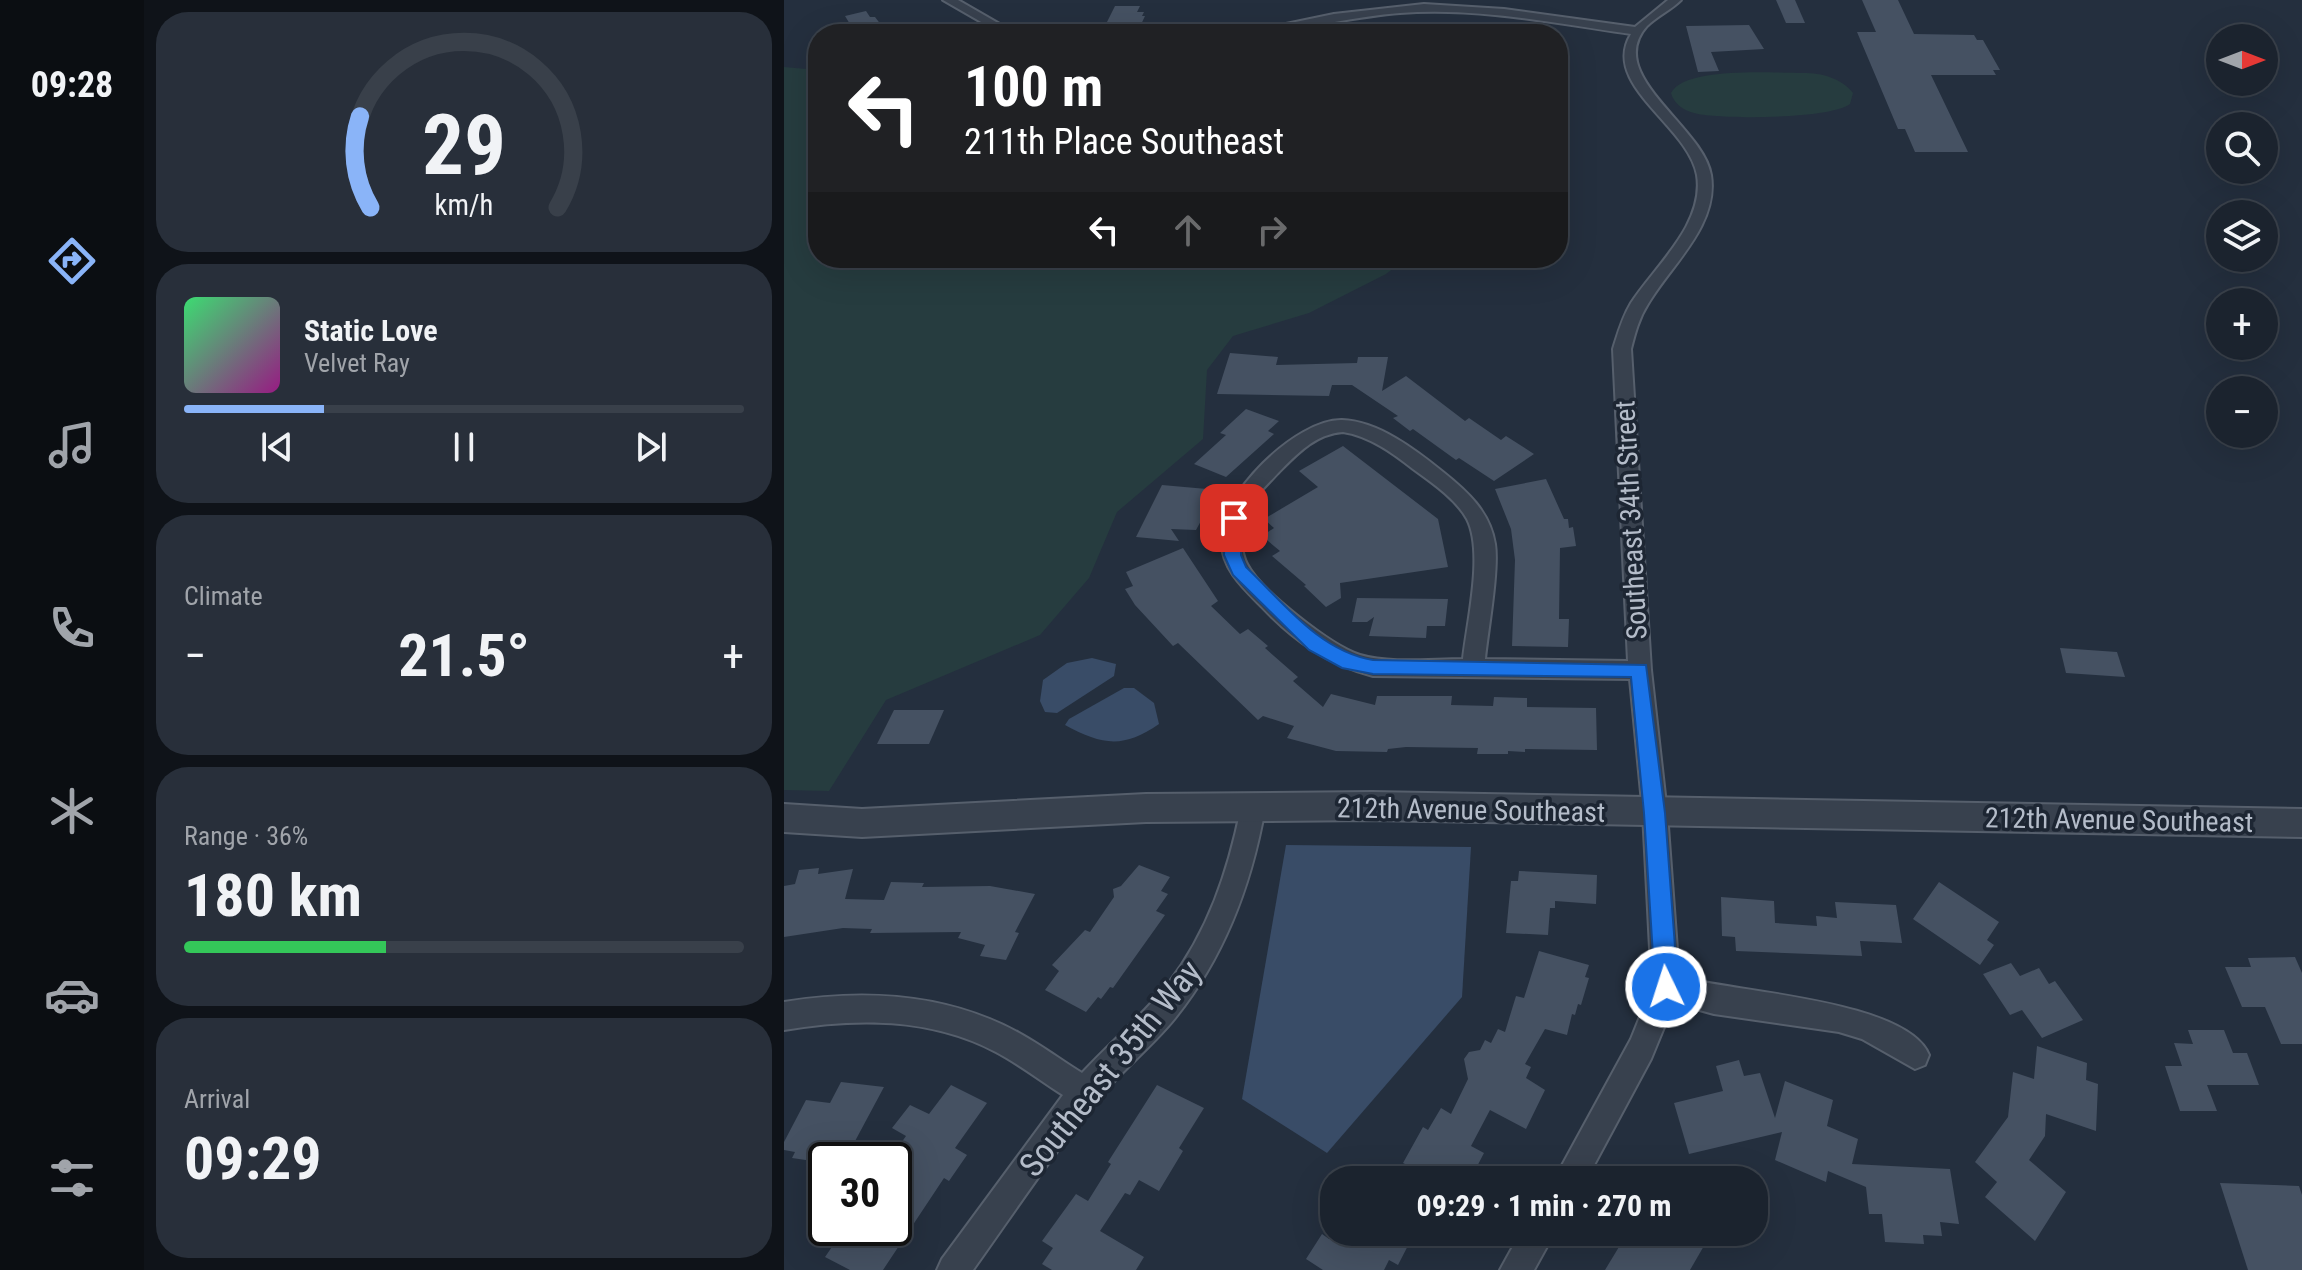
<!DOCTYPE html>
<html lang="en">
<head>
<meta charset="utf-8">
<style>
  body { margin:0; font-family:"Roboto Condensed",sans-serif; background:#282f3a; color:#f1f3f6; height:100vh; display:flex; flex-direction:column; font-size:30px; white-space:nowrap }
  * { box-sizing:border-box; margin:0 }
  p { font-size:26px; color:#a0a4aa }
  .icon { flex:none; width:44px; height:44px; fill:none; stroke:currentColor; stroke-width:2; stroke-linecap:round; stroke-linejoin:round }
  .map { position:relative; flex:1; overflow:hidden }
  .panel { display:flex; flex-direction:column; gap:12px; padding:12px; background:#0f1319; width:640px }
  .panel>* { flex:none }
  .top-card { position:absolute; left:24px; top:24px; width:760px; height:244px; border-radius:32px; box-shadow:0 8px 32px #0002,0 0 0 2px #39404a; background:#202124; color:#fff; overflow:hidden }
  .needle { width:52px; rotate:90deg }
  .controls { position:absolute; left:1422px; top:24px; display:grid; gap:16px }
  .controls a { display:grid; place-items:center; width:72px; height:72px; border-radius:50%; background:#1b232e; box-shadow:0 8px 32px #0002,0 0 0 2px #39404a; font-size:40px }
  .speed { position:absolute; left:24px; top:1142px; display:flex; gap:16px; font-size:40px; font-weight:700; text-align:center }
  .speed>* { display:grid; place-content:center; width:104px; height:104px; border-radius:50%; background:#1b232e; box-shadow:0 8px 32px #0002,0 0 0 2px #39404a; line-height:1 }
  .speed .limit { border:4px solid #111; border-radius:12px; background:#fff; color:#111 }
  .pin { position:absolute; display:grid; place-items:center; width:68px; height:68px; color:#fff; margin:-34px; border-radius:16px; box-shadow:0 4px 12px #0006 }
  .me { position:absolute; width:88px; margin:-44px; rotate:356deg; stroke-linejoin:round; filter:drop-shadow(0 0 6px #0008) }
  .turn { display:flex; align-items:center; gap:28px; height:168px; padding:0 24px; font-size:36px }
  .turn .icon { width:104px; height:104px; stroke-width:2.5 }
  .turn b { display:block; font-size:56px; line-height:68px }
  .lanes { display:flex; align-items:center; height:76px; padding:0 24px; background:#0003; justify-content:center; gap:40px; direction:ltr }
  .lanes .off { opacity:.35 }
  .big { font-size:60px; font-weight:700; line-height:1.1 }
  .panel .tile { flex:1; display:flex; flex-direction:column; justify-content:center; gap:12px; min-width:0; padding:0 28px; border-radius:32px; background:#282f3a }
  .panel .dial { align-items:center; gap:0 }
  .dial svg { height:208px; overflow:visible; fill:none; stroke:#39404a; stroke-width:7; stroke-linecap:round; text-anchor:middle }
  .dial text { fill:#f1f3f6; stroke:none }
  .song { display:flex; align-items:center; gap:24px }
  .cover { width:96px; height:96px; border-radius:12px; background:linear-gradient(135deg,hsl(140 70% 55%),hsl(310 70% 35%)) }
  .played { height:8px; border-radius:4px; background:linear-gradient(90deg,#8ab4f8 25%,#39404a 25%) }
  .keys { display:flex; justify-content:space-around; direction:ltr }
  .heat { display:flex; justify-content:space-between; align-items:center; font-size:44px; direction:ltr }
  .charge { height:12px; border-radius:6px; background:linear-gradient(90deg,#34c759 36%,#39404a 0) }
  .trip { position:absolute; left:536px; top:1166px; width:448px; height:80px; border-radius:32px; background:#1b232e; box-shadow:0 8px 32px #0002,0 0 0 2px #39404a; font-weight:700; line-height:80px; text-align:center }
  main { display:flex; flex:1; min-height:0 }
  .menu { display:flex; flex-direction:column; width:144px; justify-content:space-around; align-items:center; background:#0b0e12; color:#a0a4aa }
  .menu .icon { width:56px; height:56px }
  .menu .on { color:#8ab4f8 }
  .menu b { font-size:36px; color:#f1f3f6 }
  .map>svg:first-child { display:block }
  .green { fill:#263c3f }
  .water { fill:#394c67 }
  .building { fill:#455162 }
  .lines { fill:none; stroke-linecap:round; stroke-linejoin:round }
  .minor-casing { stroke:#565f6c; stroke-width:4 }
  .tertiary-casing { stroke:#565f6c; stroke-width:4 }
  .minor { fill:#38414e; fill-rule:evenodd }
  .tertiary { fill:#38414e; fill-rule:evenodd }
  .route { fill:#1a73e8; stroke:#114b97; stroke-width:2 }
  .labels { text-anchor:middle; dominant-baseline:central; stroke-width:7; stroke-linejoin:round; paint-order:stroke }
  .street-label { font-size:28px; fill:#b4bcc9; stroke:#1d2633 }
  .near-street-label { font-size:34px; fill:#b4bcc9; stroke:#1d2633 }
</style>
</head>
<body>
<main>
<nav class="menu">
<b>09:28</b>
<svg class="icon on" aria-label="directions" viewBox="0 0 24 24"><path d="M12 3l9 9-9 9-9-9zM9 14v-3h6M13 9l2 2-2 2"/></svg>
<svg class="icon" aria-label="music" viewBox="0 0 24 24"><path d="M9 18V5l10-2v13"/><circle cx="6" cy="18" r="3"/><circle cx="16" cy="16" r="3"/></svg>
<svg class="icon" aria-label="phone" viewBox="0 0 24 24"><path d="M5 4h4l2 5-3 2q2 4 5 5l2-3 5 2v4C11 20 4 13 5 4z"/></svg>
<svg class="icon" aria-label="climate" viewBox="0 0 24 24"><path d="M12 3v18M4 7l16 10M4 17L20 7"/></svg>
<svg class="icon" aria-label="car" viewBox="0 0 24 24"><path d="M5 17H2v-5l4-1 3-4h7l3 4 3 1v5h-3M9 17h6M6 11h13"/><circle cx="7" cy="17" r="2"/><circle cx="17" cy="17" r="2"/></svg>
<svg class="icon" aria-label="filters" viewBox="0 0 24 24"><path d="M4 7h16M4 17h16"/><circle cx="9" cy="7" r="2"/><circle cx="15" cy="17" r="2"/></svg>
</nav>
<section class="panel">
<div class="tile dial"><svg viewBox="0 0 100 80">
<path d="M14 69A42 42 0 1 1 86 69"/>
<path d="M14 69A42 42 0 0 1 10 34" stroke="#8ab4f8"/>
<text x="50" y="56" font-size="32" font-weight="700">29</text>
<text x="50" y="72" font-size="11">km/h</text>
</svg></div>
<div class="tile">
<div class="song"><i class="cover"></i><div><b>Static Love</b><p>Velvet Ray</p></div></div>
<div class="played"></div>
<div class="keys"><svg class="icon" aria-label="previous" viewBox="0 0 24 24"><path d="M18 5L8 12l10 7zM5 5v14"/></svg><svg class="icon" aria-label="pause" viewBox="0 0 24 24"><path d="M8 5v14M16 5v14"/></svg><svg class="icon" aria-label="next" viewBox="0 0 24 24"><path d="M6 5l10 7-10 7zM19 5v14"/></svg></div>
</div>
<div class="tile"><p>Climate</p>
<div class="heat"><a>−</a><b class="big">21.5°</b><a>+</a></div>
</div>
<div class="tile"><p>Range · 36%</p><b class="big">180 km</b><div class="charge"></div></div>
<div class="tile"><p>Arrival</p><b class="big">09:29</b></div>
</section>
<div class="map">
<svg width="1518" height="1270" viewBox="0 0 1518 1270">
  <rect width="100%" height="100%" fill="#242f3e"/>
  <g class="green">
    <path d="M0,67L34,70V258H623L602,274L525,313L449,336L423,370L419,439L333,512L305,578L256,635L102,700L45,791L0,790Z"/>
    <path d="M1019,73C1038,73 1057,78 1069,93L1066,104C1047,119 935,120 910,113C899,110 890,104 887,93C901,66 990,73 1019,73Z"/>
  </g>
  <g class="water">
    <path d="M308,658L332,664L330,676L273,713L261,712L256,701L259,680L283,663Z"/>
    <path d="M340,688H350L370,703L375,724C339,749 318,745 281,725L285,719Z"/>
    <path d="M502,845L687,847L678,997L543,1153L458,1099Z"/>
  </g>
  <g class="building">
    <path d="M992,0H1011L1021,23H1002Z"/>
    <path d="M1078,0H1114L1130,34L1190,35L1193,40H1199L1216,70H1209L1212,75H1147L1184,152H1131L1121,129H1114L1073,32H1092Z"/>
    <path d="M331,6H356L353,12H360L358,16H361L353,33L317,34Z"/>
    <path d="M82,11L86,17H91L104,34H72L61,16Z"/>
    <path d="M965,25L980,49L927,52L935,71L914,72L902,26Z"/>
    <path d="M446,353L494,357L492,365L573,363L574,357H604L598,391L622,376L681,421L685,418L717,440L722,436L750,454L710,481L675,458L672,460L629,429L626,431L609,418L614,416L568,385H548L545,396L433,394Z"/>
    <path d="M462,409L495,421L484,431L490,434L442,477L410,464L442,435L436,433Z"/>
    <path d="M559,446L654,519L664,567L556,583L557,598L542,607L520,586L522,585L488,556L496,551L478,536L490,528L480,519L534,487L515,471Z"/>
    <path d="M762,479L780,519H784L785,528L789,527L792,546L776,548L775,619H785L784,647L728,646L731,560L727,529L711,489Z"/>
    <path d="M378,485L434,490L412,530L387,529L395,541L352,537Z"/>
    <path d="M399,548L434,601L427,606L456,634L464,629L484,646L481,648L514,677L509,681L539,707L547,694L591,705L593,696H668L667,705L709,706L710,697L743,698V707L812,708L813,750L741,749V752L724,751V754H693L694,748L622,747L604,749L603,752L552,751L503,738L510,726L479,716L474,720L394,643L389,646L351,605L341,589L349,586L342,572Z"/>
    <path d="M573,598L664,599L661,626H643L642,638L585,636L590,617L583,622H568Z"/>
    <path d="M1276,648L1333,652L1341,677L1282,673Z"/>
    <path d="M110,710H160L145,744H93Z"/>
    <path d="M355,865L386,877L377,891L384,894L372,911L381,915L329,988L326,987L317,999L314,997L302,1012L261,990L275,971L268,965L301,930L306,932L330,897L329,889L337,886Z"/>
    <path d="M35,868L34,874L69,869L61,899L100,900L107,882L140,883L138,887L206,886L251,894L231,932L235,933L222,960L196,956L201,945L174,938L177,932L86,933L88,929L59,928L0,937V886L11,884L15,870Z"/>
    <path d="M735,871L813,875L812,904L771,901V908H766L764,935L722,933L727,881H734Z"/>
    <path d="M1155,882L1215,922L1203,940L1210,945L1196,965L1129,919Z"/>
    <path d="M937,897L990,901L991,923L1033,926L1032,916L1053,918L1051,902L1112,905L1118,943L1076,941L1078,956L952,951L951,937L938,936Z"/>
    <path d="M755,951L805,965L801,977L805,978L797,1005L794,1004L791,1015L788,1014L783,1035L761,1029L741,1064L747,1067L742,1078L761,1090L742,1129L706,1110L687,1146L700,1153L686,1180H620L627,1167L619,1163L639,1127L644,1130L657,1108L667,1114L684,1079L680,1059L685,1052L696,1050L701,1040L707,1043L714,1029L721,1032L732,996L740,998Z"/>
    <path d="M1511,957L1518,973V1044H1497L1481,1007H1458L1441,967H1467L1464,958Z"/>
    <path d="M1227,963L1236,976L1255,968L1265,984L1271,981L1299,1020L1258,1038L1238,1010L1226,1015L1199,974Z"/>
    <path d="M1404,1030H1440L1449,1053H1463L1475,1085H1423L1433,1111H1396L1381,1066H1398L1390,1043L1409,1044Z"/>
    <path d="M1253,1046L1303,1063L1302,1080L1314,1084L1312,1131L1262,1114L1261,1136L1245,1160L1282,1192L1251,1241L1201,1197L1213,1182L1191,1162L1224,1117L1229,1072L1250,1079Z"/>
    <path d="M955,1060L960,1076L976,1073L991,1118L1001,1081L1049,1100L1043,1126L1074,1139L1068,1164L1166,1169L1175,1224L1156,1222L1158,1236L1139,1235L1140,1244L1101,1242L1098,1214H1085L1082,1187L1044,1171L1042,1182L991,1160L998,1132L905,1154L890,1103L939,1091L932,1066Z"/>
    <path d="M57,1082L100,1087L70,1143L64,1142L56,1158L42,1160V1163L8,1158L11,1152L0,1150V1142L22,1100L46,1103Z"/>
    <path d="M167,1085L203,1103L171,1148L183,1155L165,1181L160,1178L99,1270H66L41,1257L61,1228H110V1153L122,1136L108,1128L126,1105L145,1114Z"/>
    <path d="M373,1085L420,1108L395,1148L399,1151L375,1191L355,1180L346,1195L341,1193L316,1231L360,1257L352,1270H268L258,1264L269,1248L258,1241L292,1194L304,1201L327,1164L324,1162Z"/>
    <path d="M1436,1183L1515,1186L1518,1195V1270H1464Z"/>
    <path d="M550,1232H631L614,1265L605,1260L600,1270H539L522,1259L538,1234L545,1239Z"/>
    <path d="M844,1232H928L906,1270H821Z"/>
  </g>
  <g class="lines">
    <g class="minor-casing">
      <g id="minor">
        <path d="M159,0H174L233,34H218Z"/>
        <path d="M884,0H897C887,10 873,16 863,26C819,75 919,126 927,175C935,225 887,265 864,304C855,318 851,333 847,349L867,670L883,813L895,977C950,992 1123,1000 1145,1055L1141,1065L1131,1069L1078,1039L1055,1032L930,1014L890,1003L867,1059L802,1180H770L847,1039L868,987L859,813L846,679L589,676C543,664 510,641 477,606C458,587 439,570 437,541C434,496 512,419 558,420C594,421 632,450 659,472C683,491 706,512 711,544C715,570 704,630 701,659L844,661L829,349C834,333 838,318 847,303C871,266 921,224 913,175C904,125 816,85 847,34C771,23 693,7 616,13C561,17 508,34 453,34L550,14L640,4L720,9L851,27ZM559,432C585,436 609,453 629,469C647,482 672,499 683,519C700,552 683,622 679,659C646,659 607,664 576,655C547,646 476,590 463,564C457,552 456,535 459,522C463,503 481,487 494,473C513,454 531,434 559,432Z"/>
        <path d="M469,797L478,800L481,808C467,887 439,961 387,1023C363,1051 334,1074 311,1103C267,1156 229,1214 189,1270H153L158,1259L279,1095C257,1081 235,1064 212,1052C146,1017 71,1018 0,1030V1002C80,989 162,993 235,1033C257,1045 277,1060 298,1073C326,1043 358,1016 384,984C424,932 444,872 457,808L460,800Z"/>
        <path d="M737,1232H771L750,1270H716Z"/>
      </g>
    </g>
    <g class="tertiary-casing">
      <path id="tertiary" d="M588,792L1518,809V837L588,820L362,822L78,837L0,832V804L78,809L362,794Z"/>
    </g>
    <use href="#minor" class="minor"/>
    <use href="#tertiary" class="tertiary"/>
  </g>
  <path class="route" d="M450,513L458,518L457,555L462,567C500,603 535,651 589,660L862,665L881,813L894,987L891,995L882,998L874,995L871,987L860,813L847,677L589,674L558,668L525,650L449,575L440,555L441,518Z"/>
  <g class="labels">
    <g class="street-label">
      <text transform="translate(847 520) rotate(-93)">Southeast 34th Street</text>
      <text transform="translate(687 810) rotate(1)">212th Avenue Southeast</text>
      <text transform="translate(1335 820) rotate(1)">212th Avenue Southeast</text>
    </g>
    <g class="near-street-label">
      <text transform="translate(326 1068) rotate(-51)">Southeast 35th Way</text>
    </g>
  </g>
</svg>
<div class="controls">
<a><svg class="needle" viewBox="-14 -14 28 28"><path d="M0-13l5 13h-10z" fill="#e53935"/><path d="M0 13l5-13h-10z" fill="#a0a4aa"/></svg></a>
<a><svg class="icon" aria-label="search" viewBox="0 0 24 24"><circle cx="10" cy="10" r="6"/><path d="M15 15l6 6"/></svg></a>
<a><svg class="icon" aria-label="layers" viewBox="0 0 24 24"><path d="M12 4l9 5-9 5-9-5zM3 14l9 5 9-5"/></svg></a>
<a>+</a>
<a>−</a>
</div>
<div class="speed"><div class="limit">30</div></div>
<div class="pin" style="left:450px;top:518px;background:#d93025"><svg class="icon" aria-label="arrive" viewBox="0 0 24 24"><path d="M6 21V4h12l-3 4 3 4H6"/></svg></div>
<svg class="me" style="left:882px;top:987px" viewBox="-20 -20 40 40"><circle r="17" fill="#1a73e8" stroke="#fff" stroke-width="3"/><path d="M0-11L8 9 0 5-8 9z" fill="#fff"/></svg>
<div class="trip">09:29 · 1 min · 270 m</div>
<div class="top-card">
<div class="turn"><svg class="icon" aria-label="left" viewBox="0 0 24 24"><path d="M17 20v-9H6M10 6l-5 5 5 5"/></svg><div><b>100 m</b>211th Place Southeast</div></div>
<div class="lanes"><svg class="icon" aria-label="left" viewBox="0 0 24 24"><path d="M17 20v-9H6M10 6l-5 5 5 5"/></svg><svg class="icon off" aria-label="ahead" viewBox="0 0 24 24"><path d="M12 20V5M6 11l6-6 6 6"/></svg><svg class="icon off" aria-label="right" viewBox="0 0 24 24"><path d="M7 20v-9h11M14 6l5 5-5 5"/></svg></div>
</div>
</div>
</main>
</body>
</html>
